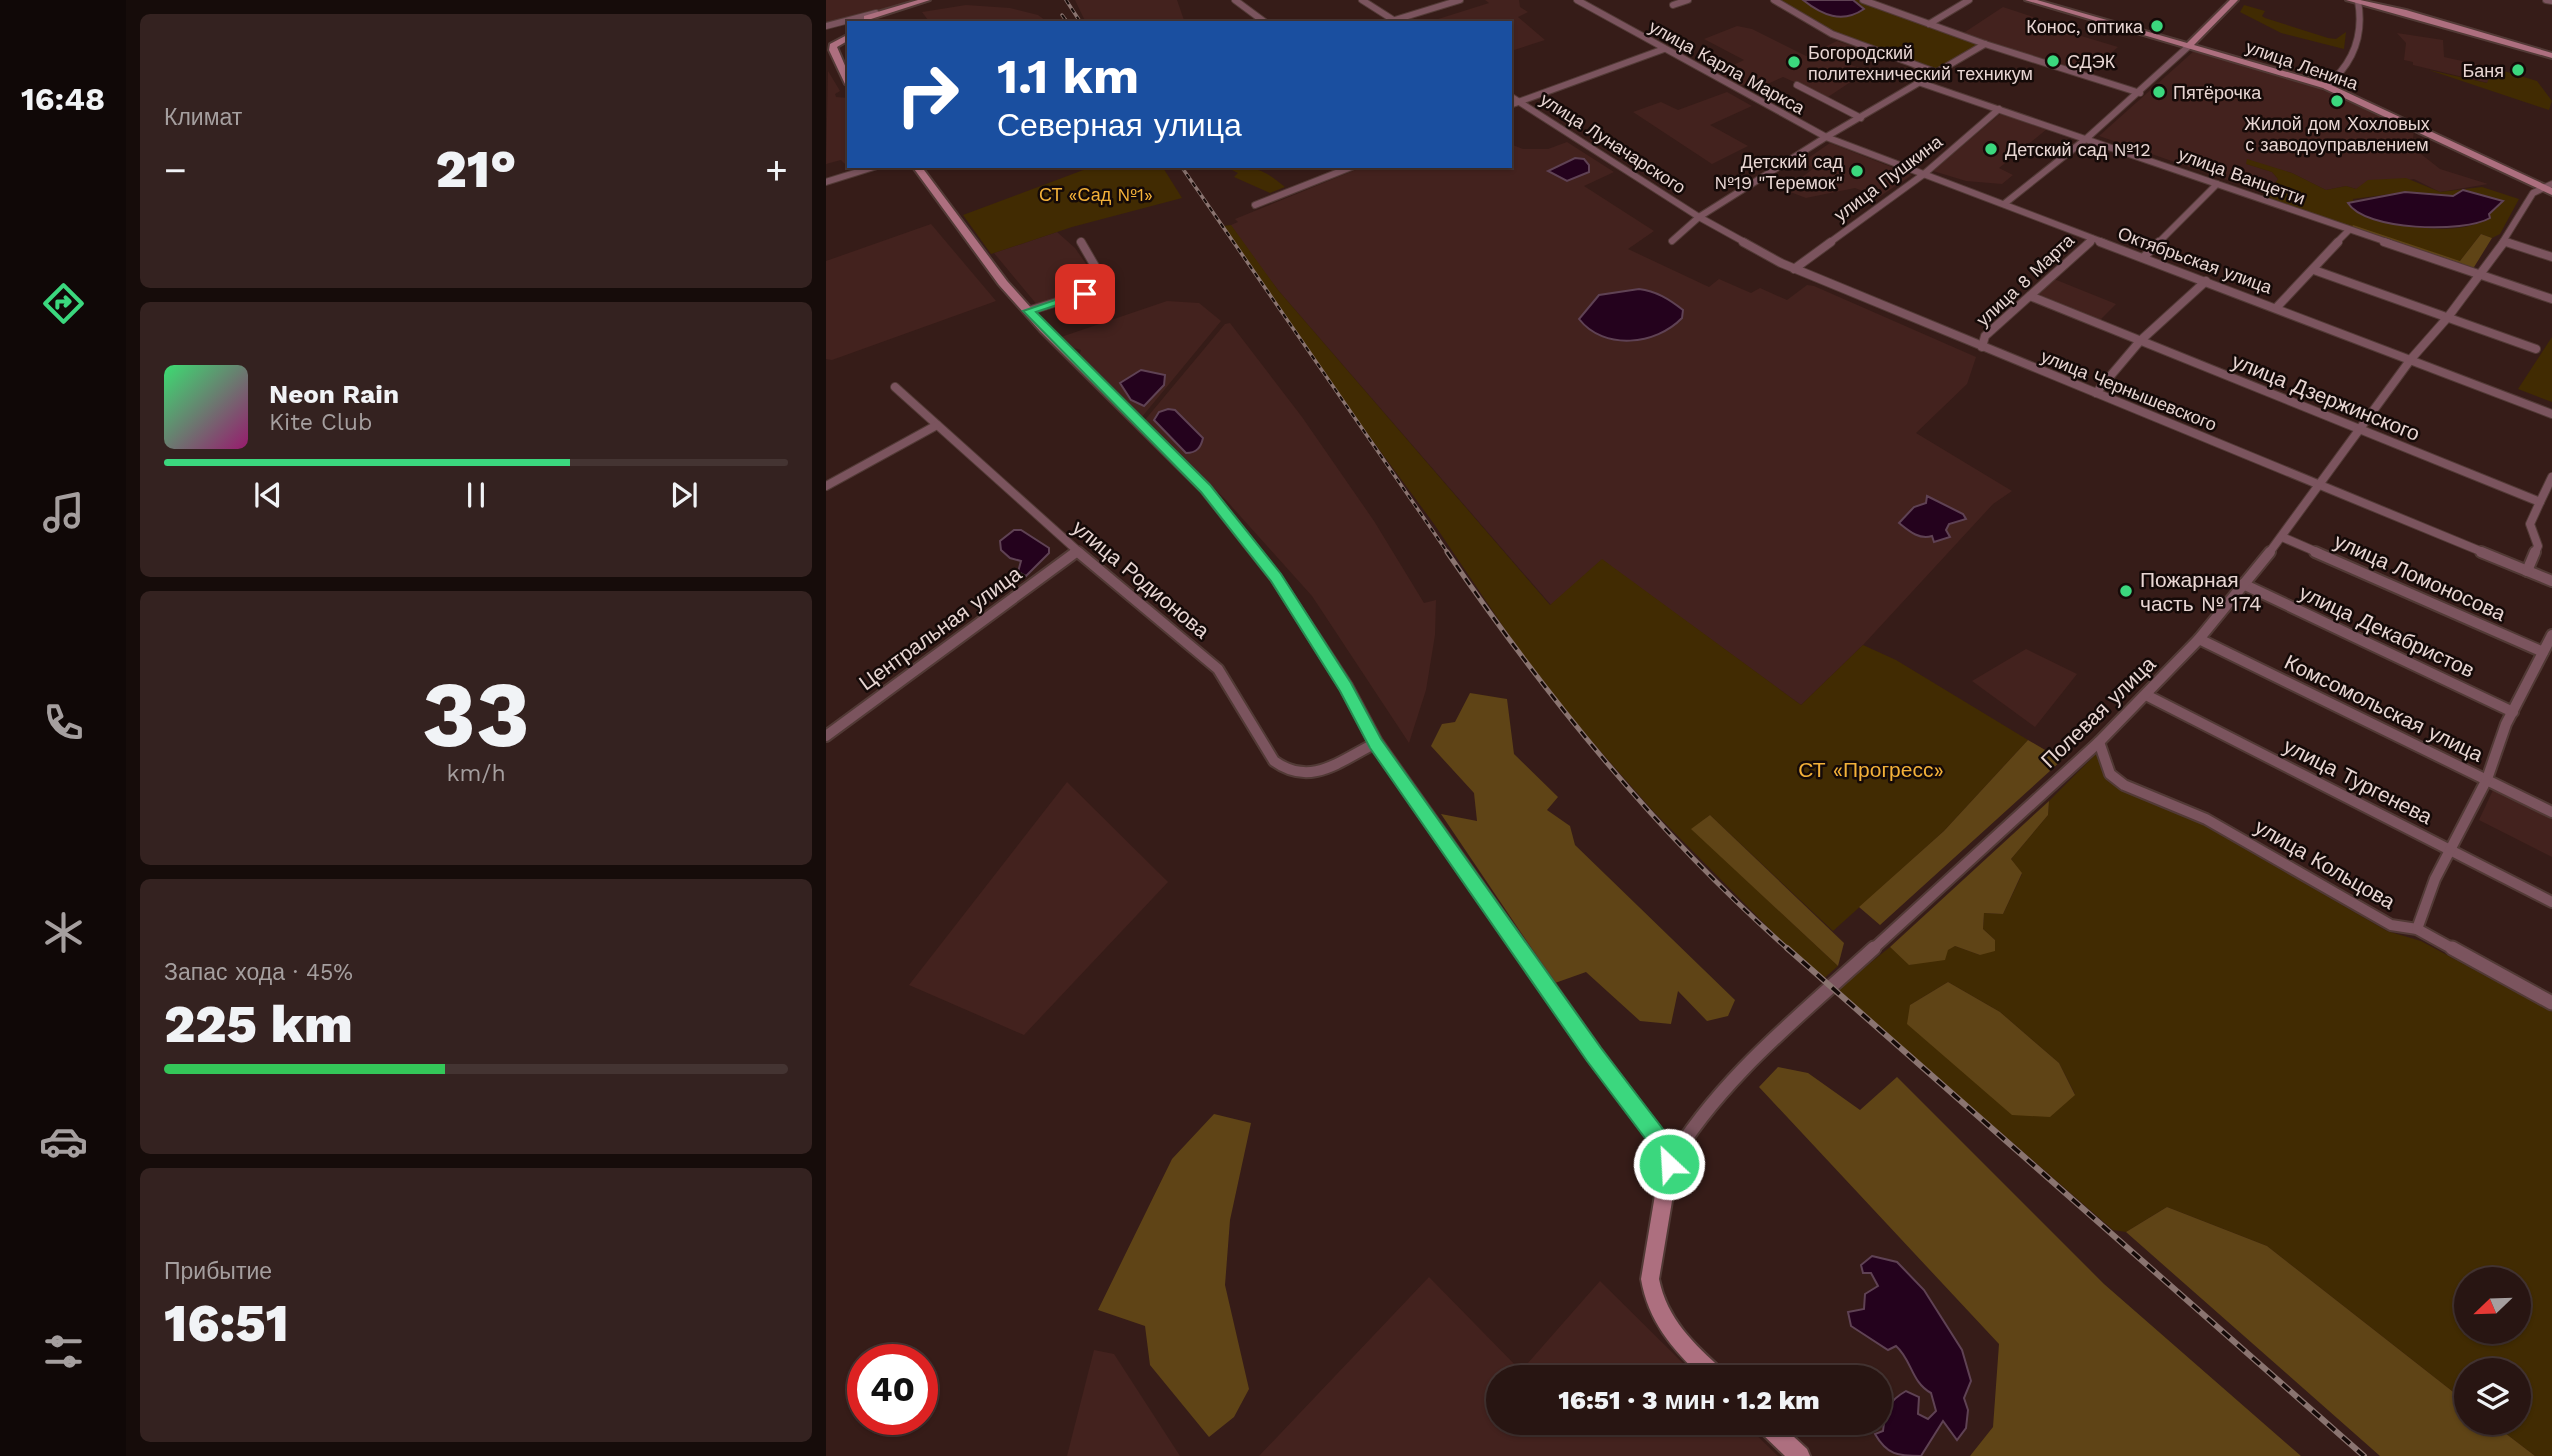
<!DOCTYPE html>
<html lang="ru">
<head>
<meta charset="utf-8">
<style>
  body { margin:0; font-family:"Work Sans",sans-serif; background:#342220; color:#f1f3f6; height:100vh; display:flex; flex-direction:column; font-size:26px; white-space:nowrap }
  * { box-sizing:border-box; margin:0 }
  p { font-size:23px; color:#a59f9f }
  .icon { flex:none; width:38px; height:38px; fill:none; stroke:currentColor; stroke-width:2; stroke-linecap:round; stroke-linejoin:round }
  .map { position:relative; flex:1; overflow:hidden }
  .details { display:flex; flex-direction:column; gap:14px; padding:14px; background:#160c0a; width:700px }
  .details>* { flex:none }
  .banner { position:absolute; left:21px; top:21px; width:665px; height:147px; border-radius:0px; box-shadow:0 2px 5px #0004,0 0 0 2px #443432; background:#1a4fa0; color:#fff; overflow:hidden }
  .needle { width:46px; rotate:247deg }
  .buttons { position:absolute; left:1628px; top:1267px; display:grid; gap:14px }
  .buttons a { display:grid; place-items:center; width:77px; height:77px; border-radius:50%; background:#281512; box-shadow:0 2px 5px #0004,0 0 0 2px #443432; font-size:35px }
  .speed { position:absolute; left:21px; top:1344px; display:flex; gap:14px; font-size:35px; font-weight:700; text-align:center }
  .speed>* { display:grid; place-content:center; width:91px; height:91px; border-radius:50%; background:#281512; box-shadow:0 2px 5px #0004,0 0 0 2px #443432; line-height:1 }
  .speed .limit { border:10px solid #d22; background:#fff; color:#111 }
  .pin { position:absolute; display:grid; place-items:center; width:60px; height:60px; color:#fff; margin:-30px; border-radius:14px; box-shadow:0 4px 10px #0006 }
  .me { position:absolute; width:77px; margin:-38px; rotate:335deg; stroke-linejoin:round; filter:drop-shadow(0 0 5px #0008) }
  .turn { display:flex; align-items:center; gap:24px; height:147px; padding:0 35px; font-size:32px }
  .turn .icon { width:91px; height:91px; stroke-width:2.5 }
  .turn b { display:block; font-size:49px; line-height:60px }
  .big { font-size:52px; font-weight:800; line-height:1.1 }
  .details .card { flex:1; display:flex; flex-direction:column; justify-content:center; gap:10px; min-width:0; padding:0 24px; border-radius:10px; background:#342220 }
  .details .dial { align-items:center; gap:0 }
  .dial b { font-size:91px; line-height:1 }
  .song { display:flex; align-items:center; gap:21px }
  .cover { width:84px; height:84px; border-radius:10px; background:linear-gradient(135deg,hsl(140 70% 55%),hsl(320 70% 35%)) }
  .played { height:7px; border-radius:4px; background:linear-gradient(90deg,#3bd77e 65%,#443432 65%) }
  .keys { display:flex; justify-content:space-around; direction:ltr }
  .heat { display:flex; justify-content:space-between; align-items:center; font-size:38px; direction:ltr }
  .charge { height:10px; border-radius:5px; background:linear-gradient(90deg,#34c759 45%,#443432 0) }
  .trip { position:absolute; left:660px; top:1365px; width:406px; height:70px; border-radius:35px; background:#281512; box-shadow:0 2px 5px #0004,0 0 0 2px #443432; font-weight:800; line-height:70px; text-align:center }
  main { display:flex; flex:1; min-height:0 }
  .dock { display:flex; flex-direction:column; width:126px; justify-content:space-around; align-items:center; background:#100807; color:#a59f9f }
  .dock .icon { width:49px; height:49px }
  .dock .active { color:#3bd77e }
  .dock b { font-size:32px; color:#f1f3f6 }
  .map>svg:first-child { display:block }
  .built { fill:#43221e }
  .green { fill:#412b02; fill-rule:evenodd }
  .forest { fill:#5f4416 }
  .water { fill:#24021d; stroke:#5f4254; stroke-width:2 }
  .lines { fill:none; stroke-linecap:round; stroke-linejoin:round }
  .street-far3-casing { stroke:#523a36; stroke-width:8 }
  .street-far2-casing { stroke:#523a36; stroke-width:10 }
  .street-far1-casing { stroke:#523a36; stroke-width:14 }
  .street-casing { stroke:#523a36; stroke-width:17 }
  .secondary-casing { stroke:#523a36; stroke-width:4 }
  .street-far3 { stroke:#7b545e; stroke-width:6 }
  .street-far2 { stroke:#7b545e; stroke-width:8 }
  .street-far1 { stroke:#7b545e; stroke-width:10 }
  .street { stroke:#7b545e; stroke-width:13 }
  .secondary { fill:#ad6f7f; fill-rule:evenodd }
  .rail-far2-casing { stroke:#8a7470; stroke-width:3.5 }
  .rail-far1-casing { stroke:#8a7470; stroke-width:5 }
  .rail-casing { stroke:#8a7470; stroke-width:6 }
  .rail-far2 { stroke:#150a08; stroke-width:2; stroke-dasharray:5; stroke-linecap:butt }
  .rail-far1 { stroke:#150a08; stroke-width:2.5; stroke-dasharray:8; stroke-linecap:butt }
  .rail { stroke:#150a08; stroke-width:3.5; stroke-dasharray:10; stroke-linecap:butt }
  .route { fill:#3bd77e; stroke:#268c52; stroke-width:2 }
  .poi-dot { fill:#3bd77e; stroke:#150a08; stroke-width:2.5 }
  .labels { text-anchor:middle; dominant-baseline:central; stroke-width:5; stroke-linejoin:round; paint-order:stroke }
  .far-poi-label { font-size:18px; fill:#e8d6d3; stroke:#150a08; text-anchor:start }
  .far-street-label { font-size:18px; fill:#e8d6d3; stroke:#150a08 }
  .far-park-label { font-size:18px; fill:#f3b139; stroke:#150a08 }
  .street-label { font-size:21px; fill:#e8d6d3; stroke:#150a08 }
  .poi-label { font-size:21px; fill:#e8d6d3; stroke:#150a08; text-anchor:start }
  .park-label { font-size:21px; fill:#f3b139; stroke:#150a08 }
</style>
</head>
<body>
<main>
<nav class="dock">
<b>16:48</b>
<svg class="icon active" aria-label="directions" viewBox="0 0 24 24"><path d="M12 3l9 9-9 9-9-9zM9 14v-3h6M13 9l2 2-2 2"/></svg>
<svg class="icon" aria-label="music" viewBox="0 0 24 24"><path d="M9 18V5l10-2v13"/><circle cx="6" cy="18" r="3"/><circle cx="16" cy="16" r="3"/></svg>
<svg class="icon" aria-label="phone" viewBox="0 0 24 24"><path d="M5 4h4l2 5-3 2q2 4 5 5l2-3 5 2v4C11 20 4 13 5 4z"/></svg>
<svg class="icon" aria-label="climate" viewBox="0 0 24 24"><path d="M12 3v18M4 7l16 10M4 17L20 7"/></svg>
<svg class="icon" aria-label="car" viewBox="0 0 24 24"><path d="M5 17H2v-5l4-1 3-4h7l3 4 3 1v5h-3M9 17h6M6 11h13"/><circle cx="7" cy="17" r="2"/><circle cx="17" cy="17" r="2"/></svg>
<svg class="icon" aria-label="filters" viewBox="0 0 24 24"><path d="M4 7h16M4 17h16"/><circle cx="9" cy="7" r="2"/><circle cx="15" cy="17" r="2"/></svg>
</nav>
<section class="details">
<div class="card"><p>Климат</p>
<div class="heat"><a>−</a><b class="big">21°</b><a>+</a></div>
</div>
<div class="card">
<div class="song"><i class="cover"></i><div><b>Neon Rain</b><p>Kite Club</p></div></div>
<div class="played"></div>
<div class="keys"><svg class="icon" aria-label="previous" viewBox="0 0 24 24"><path d="M18 5L8 12l10 7zM5 5v14"/></svg><svg class="icon" aria-label="pause" viewBox="0 0 24 24"><path d="M8 5v14M16 5v14"/></svg><svg class="icon" aria-label="next" viewBox="0 0 24 24"><path d="M6 5l10 7-10 7zM19 5v14"/></svg></div>
</div>
<div class="card dial"><b>33</b><p>km/h</p></div>
<div class="card"><p>Запас хода · 45%</p><b class="big">225 km</b><div class="charge"></div></div>
<div class="card"><p>Прибытие</p><b class="big">16:51</b></div>
</section>
<div class="map">
<svg width="1726" height="1456" viewBox="0 0 1726 1456">
  <rect width="100%" height="100%" fill="#361c18"/>
  <g class="built">
    <path d="M0,0H92L0,23Z"/>
    <path d="M249,0H351L359,23H260Z"/>
    <path d="M659,0H693L694,7L702,12L692,17L719,40L688,50L684,48V23H614L609,20L663,3Z"/>
    <path d="M140,5L184,8L212,15L223,23H92L102,20L96,12Z"/>
    <path d="M1177,7L1225,23L1222,26L1292,47L1270,66L1254,61L1246,68L1136,34Z"/>
    <path d="M911,26L926,29L980,56L1011,41L1036,49L1020,59V63L1041,71L1002,97L957,77L935,87L924,82L915,86L891,73L918,60L878,39Z"/>
    <path d="M1571,33L1617,40L1618,57L1668,68V71L1662,83L1587,65V62L1578,60L1580,43Z"/>
    <path d="M1368,51L1492,88L1588,131L1586,147L1614,169L1662,184L1614,192L1588,179L1530,189L1520,186L1500,190L1466,173L1423,161L1421,164L1446,172L1452,179L1442,194L1273,136Z"/>
    <path d="M2,71L14,91L9,94L10,97L23,98V166H34L24,169L15,160L0,164Z"/>
    <path d="M901,92L926,106L884,125L922,146L886,164L807,112L835,102L852,110Z"/>
    <path d="M1174,114L1221,129L1173,168L1187,175L1176,184L1140,181L1107,171Z"/>
    <path d="M741,142L788,172L758,186L828,231L802,249L883,287L893,279L925,293L934,288L961,300L981,285L988,286L1150,357L1141,384L1090,433L1186,491L1167,504L1037,645L975,705L776,560L725,605L452,290L405,229V225L412,222L409,219L539,166H684V144L697,149H722Z"/>
    <path d="M1004,143L1086,175L1053,197L1029,188L980,198L959,190L988,168L975,163Z"/>
    <path d="M105,224L170,301L6,360L0,359V261Z"/>
    <path d="M231,232L249,248L272,281L263,288L264,291L212,306L168,253Z"/>
    <path d="M1228,279L1290,304L1272,322L1210,297Z"/>
    <path d="M341,301L373,303L395,321L315,418L253,356L255,350L248,348L235,337Z"/>
    <path d="M404,323L476,417L548,521L598,603L610,600L609,635L600,690L583,743L486,596L398,498L318,421L399,324Z"/>
    <path d="M1200,649L1251,674L1209,727L1146,681Z"/>
    <path d="M241,782L342,882L198,1035L83,985Z"/>
    <path d="M1667,790L1726,819V857L1653,820Z"/>
    <path d="M603,1277L695,1371L774,1281L871,1377H672V1423H918L952,1456H433Z"/>
    <path d="M268,1350L288,1354L354,1456H241Z"/>
  </g>
  <g class="green">
    <path d="M954,0H1034L1153,44L1112,69L1022,39Z"/>
    <path d="M1418,5L1439,11L1436,16L1439,18L1502,38L1510,39L1520,32L1518,49L1455,33L1414,12Z"/>
    <path d="M1668,68L1711,81L1726,101L1723,110L1603,70L1661,83Z"/>
    <path d="M1421,159L1466,173L1500,190L1520,186L1530,189L1542,180L1580,178L1614,192L1656,187L1693,199L1674,234L1666,238L1655,234L1634,261L1438,199L1452,179L1446,172L1420,164ZM1637,190L1676,201L1662,214L1663,218C1626,240 1569,224 1531,212L1527,199L1579,192L1627,196Z"/>
    <path d="M268,166H336L356,198L246,227L165,254L137,215Z"/>
    <path d="M398,166C428,166 436,168 459,187L444,193L408,177L412,173Z"/>
    <path d="M405,225L452,290L724,605L776,559L975,705L1037,645L1070,660L1202,740L1118,831L1007,931L884,815L866,829L1012,966L995,981L827,811L718,687L608,524L502,380L397,226Z"/>
    <path d="M1726,337V402L1692,389Z"/>
    <path d="M1270,754L1276,769L1287,783L1376,824L1561,931L1595,941L1726,1012V1456H1709L1666,1423H1692V1370H1640V1402L1441,1246L1341,1207L1300,1232L1287,1230L1011,990L1064,947L1084,965L1129,946L1154,955L1169,940L1157,929L1158,913L1177,914L1196,874L1185,859L1222,815L1223,801ZM1122,982L1174,1012L1233,1063L1249,1094L1084,1005ZM1640,1279H1692V1332H1640Z"/>
  </g>
  <g class="forest">
    <path d="M1527,225L1634,261L1655,234L1666,238L1645,272L1523,230Z"/>
    <path d="M644,693L681,699L688,754L732,797L721,810L744,826L749,845L909,1000L902,1016L881,1021L852,991L845,1024L814,1021L760,972L729,983L615,814L651,821L648,793L605,746L616,724L629,722Z"/>
    <path d="M1202,740L1236,760L1054,925L1033,907L1118,831Z"/>
    <path d="M1223,801L1222,815L1185,859L1196,873L1177,914L1158,913L1157,929L1169,940V951L1154,955L1129,946L1122,950L1119,960L1083,965L1064,947Z"/>
    <path d="M884,815L1018,943L1012,966L865,829Z"/>
    <path d="M1122,982L1174,1012L1233,1063L1249,1095L1224,1117L1186,1115L1081,1024L1084,1005Z"/>
    <path d="M952,1067L982,1073L1034,1110L1071,1077L1278,1284L1475,1456H1144L1167,1427L1173,1344L933,1087Z"/>
    <path d="M388,1114L425,1123L404,1220L399,1285L423,1389L408,1417L383,1437L324,1365L319,1326L272,1310L346,1159Z"/>
    <path d="M1341,1207L1441,1246L1640,1402V1423H1666L1709,1456H1554L1300,1232Z"/>
  </g>
  <g class="water">
    <path d="M977,0H1027L1038,9C1016,24 996,15 977,0Z"/>
    <path d="M749,158L758,159L763,165V172L741,181L722,171Z"/>
    <path d="M1637,190L1677,201L1663,214L1664,218C1638,233 1539,231 1522,203L1579,192L1627,196Z"/>
    <path d="M813,289C830,291 843,299 857,310L856,318C830,345 778,351 753,319L773,295Z"/>
    <path d="M315,370L339,375L338,385L318,406L305,400L294,383Z"/>
    <path d="M342,409L349,410L377,438C375,447 371,453 360,453L328,420L333,412Z"/>
    <path d="M1101,496L1137,514L1140,519L1123,524L1120,530L1124,537L1108,542L1106,536C1093,540 1083,531 1073,523L1088,507L1100,503Z"/>
    <path d="M188,530H195L223,548V553L200,576L192,572L195,561L184,558L175,550L174,541Z"/>
    <path d="M1046,1256L1071,1262L1098,1290L1136,1350L1145,1381L1138,1398L1142,1410L1140,1428L1131,1440L1117,1421L1095,1456C1072,1456 1061,1455 1049,1434L1057,1431C1059,1411 1062,1401 1080,1391L1093,1397L1092,1414L1102,1419L1110,1411L1105,1393C1085,1382 1086,1360 1070,1346L1062,1350L1025,1326L1022,1312L1038,1309L1039,1294L1052,1286L1045,1273H1037L1035,1265Z"/>
  </g>
  <g class="lines">
    <g class="street-far3-casing">
      <g id="street-far3">
        <path d="M409,0L440,23"/>
        <path d="M536,0L569,21"/>
        <path d="M751,0L1000,137L1279,243"/>
        <path d="M948,0L1006,34L1112,73"/>
        <path d="M1037,0L1159,44L1314,93"/>
        <path d="M1720,0L1726,1"/>
        <path d="M847,5L862,0"/>
        <path d="M559,23L634,0"/>
        <path d="M1103,24L1143,0"/>
        <path d="M0,26L50,13"/>
        <path d="M1095,83L1564,243"/>
        <path d="M971,85L1035,118"/>
        <path d="M1500,86C1527,64 1538,35 1532,1"/>
        <path d="M684,96L873,217L920,243"/>
        <path d="M684,105L838,49"/>
        <path d="M0,182L51,166"/>
        <path d="M1178,204L1261,138L1364,45"/>
        <path d="M429,205L528,166"/>
        <path d="M846,241L873,217L1000,137L1159,44"/>
        <path d="M1678,241L1685,243"/>
        <path d="M1003,243L1098,174L1173,109"/>
        <path d="M1262,243L1267,239"/>
        <path d="M1332,243L1391,184"/>
        <path d="M1510,243L1522,231"/>
        <path d="M1676,243L1707,193L1726,184"/>
      </g>
    </g>
    <g class="street-far2-casing">
      <g id="street-far2">
        <path d="M917,242L955,263L1659,553"/>
        <path d="M1274,242L1726,414"/>
        <path d="M1558,242L1726,299"/>
        <path d="M1680,242L1726,257"/>
        <path d="M1318,257L1333,242"/>
        <path d="M968,269L1005,242"/>
        <path d="M1488,270L1710,349"/>
        <path d="M1204,296L1714,502L1704,524L1712,546L1709,553"/>
        <path d="M1451,307L1512,242"/>
        <path d="M202,311L266,291L277,280L255,242"/>
        <path d="M1156,347L1159,336L1264,242"/>
        <path d="M69,387L254,553"/>
        <path d="M1270,393L1314,341L1380,281"/>
        <path d="M0,486L111,425"/>
        <path d="M1714,502L1726,477"/>
        <path d="M1456,537L1493,553"/>
        <path d="M248,553L251,551"/>
        <path d="M1443,553L1585,359L1622,317L1678,242"/>
      </g>
    </g>
    <g class="street-far1-casing">
      <g id="street-far1">
        <path d="M252,552L392,669L448,761C485,788 515,760 550,743"/>
        <path d="M1489,552L1717,652"/>
        <path d="M1655,552L1726,581"/>
        <path d="M1701,571L1709,552"/>
        <path d="M1417,584L1687,712"/>
        <path d="M1373,639L1726,812"/>
        <path d="M1320,695L1726,902"/>
        <path d="M0,736L250,552"/>
        <path d="M1273,742L1284,774L1298,785L1380,819L1565,925L1591,929L1629,950"/>
        <path d="M1591,929L1609,879L1661,779L1680,724L1726,635"/>
        <path d="M1046,950L1273,742L1373,639L1444,552"/>
      </g>
    </g>
    <g class="street-casing">
      <g id="street">
        <path d="M1626,948L1726,1003"/>
        <path d="M843,1165C893,1079 975,1015 1048,948"/>
      </g>
    </g>
    <g class="secondary-casing">
      <g id="secondary">
        <path d="M92,0H104L45,19L46,23H38V16Z"/>
        <path d="M1199,0H1211L1361,43L1404,0H1412L1368,45L1503,84L1726,188V195L1497,88Z"/>
        <path d="M1520,0H1534L1580,10L1726,53V58Z"/>
        <path d="M23,34V40L11,47L23,75V86L19,84L3,50L4,44Z"/>
        <path d="M86,166H95L181,281L222,327L383,485L454,575L525,683L555,739L774,1048L842,1138L852,1165L833,1279C841,1319 868,1344 897,1370L900,1377H876C846,1349 822,1321 815,1279L834,1165L829,1149L762,1060L545,747L515,690L446,581L375,491L214,331L173,285Z"/>
        <path d="M929,1423H953L981,1449L984,1456H959L932,1430Z"/>
      </g>
    </g>
    <use href="#street-far3" class="street-far3"/>
    <use href="#street-far2" class="street-far2"/>
    <use href="#street-far1" class="street-far1"/>
    <use href="#street" class="street"/>
    <use href="#secondary" class="secondary"/>
    <g class="rail-far2-casing">
      <g id="rail-far2">
        <path d="M240,0L255,23"/>
        <path d="M236,15L242,23"/>
        <path d="M355,166L622,553"/>
      </g>
    </g>
    <g class="rail-far1-casing">
      <path id="rail-far1" d="M621,552C720,696 831,834 963,950"/>
    </g>
    <g class="rail-casing">
      <path id="rail" d="M961,948L1538,1456"/>
    </g>
    <use href="#rail-far2" class="rail-far2"/>
    <use href="#rail-far1" class="rail-far1"/>
    <use href="#rail" class="rail"/>
  </g>
  <path class="route" d="M255,291L264,294L210,312L384,485L455,574L525,683L555,739L775,1048L843,1137L853,1164L850,1172L843,1175L836,1172L828,1150L761,1061L544,748L514,691L445,581L375,492L197,311Z"/>
  <g class="poi-dot">
    <circle cx="1331" cy="26" r="7"/>
    <circle cx="1227" cy="61" r="7"/>
    <circle cx="968" cy="62" r="7"/>
    <circle cx="1692" cy="70" r="7"/>
    <circle cx="1333" cy="92" r="7"/>
    <circle cx="1511" cy="101" r="7"/>
    <circle cx="1165" cy="149" r="7"/>
    <circle cx="1031" cy="171" r="7"/>
    <circle cx="1300" cy="591" r="7"/>
  </g>
  <g class="labels">
    <g class="far-poi-label">
      <text x="1317" y="26" text-anchor="end">Конос, оптика</text>
      <text x="982" y="52">Богородский<tspan x="982" dy="21">политехнический техникум</tspan></text>
      <text x="1241" y="61">СДЭК</text>
      <text x="1678" y="70" text-anchor="end">Баня</text>
      <text x="1347" y="92">Пятёрочка</text>
      <text x="1511" y="123" text-anchor="middle">Жилой дом Хохловых<tspan x="1511" dy="21">с заводоуправлением</tspan></text>
      <text x="1179" y="149">Детский сад №12</text>
      <text x="1017" y="161" text-anchor="end">Детский сад<tspan x="1017" dy="21">№19 "Теремок"</tspan></text>
    </g>
    <g class="far-street-label">
      <text transform="translate(1476 65) rotate(19)">улица Ленина</text>
      <text transform="translate(901 67) rotate(29)">улица Карла Маркса</text>
      <text transform="translate(787 143) rotate(33)">улица Луначарского</text>
      <text transform="translate(1416 176) rotate(20)">улица Ванцетти</text>
      <text transform="translate(1062 178) rotate(-37)">улица Пушкина</text>
      <text transform="translate(1369 260) rotate(20)">Октябрьская улица</text>
      <text transform="translate(1199 280) rotate(-43)">улица 8 Марта</text>
      <text transform="translate(1303 390) rotate(22)">улица Чернышевского</text>
    </g>
    <g class="far-park-label">
      <text x="270" y="194">СТ «Сад №1»</text>
    </g>
    <g class="street-label">
      <text transform="translate(1500 397) rotate(22)">улица Дзержинского</text>
      <text transform="translate(1594 577) rotate(24)">улица Ломоносова</text>
      <text transform="translate(315 579) rotate(40)">улица Родионова</text>
      <text transform="translate(114 628) rotate(-36)">Центральная улица</text>
      <text transform="translate(1561 631) rotate(25)">улица Декабристов</text>
      <text transform="translate(1558 708) rotate(26)">Комсомольская улица</text>
      <text transform="translate(1272 712) rotate(-44)">Полевая улица</text>
      <text transform="translate(1532 781) rotate(27)">улица Тургенева</text>
      <text transform="translate(1499 864) rotate(30)">улица Кольцова</text>
    </g>
    <g class="poi-label">
      <text x="1314" y="579">Пожарная<tspan x="1314" dy="24">часть № 174</tspan></text>
    </g>
    <g class="park-label">
      <text x="1045" y="769">СТ «Прогресс»</text>
    </g>
  </g>
</svg>
<div class="buttons">
<a><svg class="needle" viewBox="-14 -14 28 28"><path d="M0-13l5 13h-10z" fill="#e53935"/><path d="M0 13l5-13h-10z" fill="#a59f9f"/></svg></a>
<a><svg class="icon" aria-label="layers" viewBox="0 0 24 24"><path d="M12 4l9 5-9 5-9-5zM3 14l9 5 9-5"/></svg></a>
</div>
<div class="speed"><div class="limit">40</div></div>
<div class="pin" style="left:259px;top:294px;background:#d93025"><svg class="icon" aria-label="arrive" viewBox="0 0 24 24"><path d="M6 21V4h12l-3 4 3 4H6"/></svg></div>
<svg class="me" style="left:843px;top:1164px" viewBox="-20 -20 40 40"><circle r="17" fill="#3bd77e" stroke="#fff" stroke-width="3"/><path d="M0-11L8 9 0 5-8 9z" fill="#fff"/></svg>
<div class="trip">16:51 · 3 мин · 1.2 km</div>
<div class="banner">
<div class="turn"><svg class="icon" aria-label="right" viewBox="0 0 24 24"><path d="M7 20v-9h11M14 6l5 5-5 5"/></svg><div><b>1.1 km</b>Северная улица</div></div>
</div>
</div>
</main>
</body>
</html>
